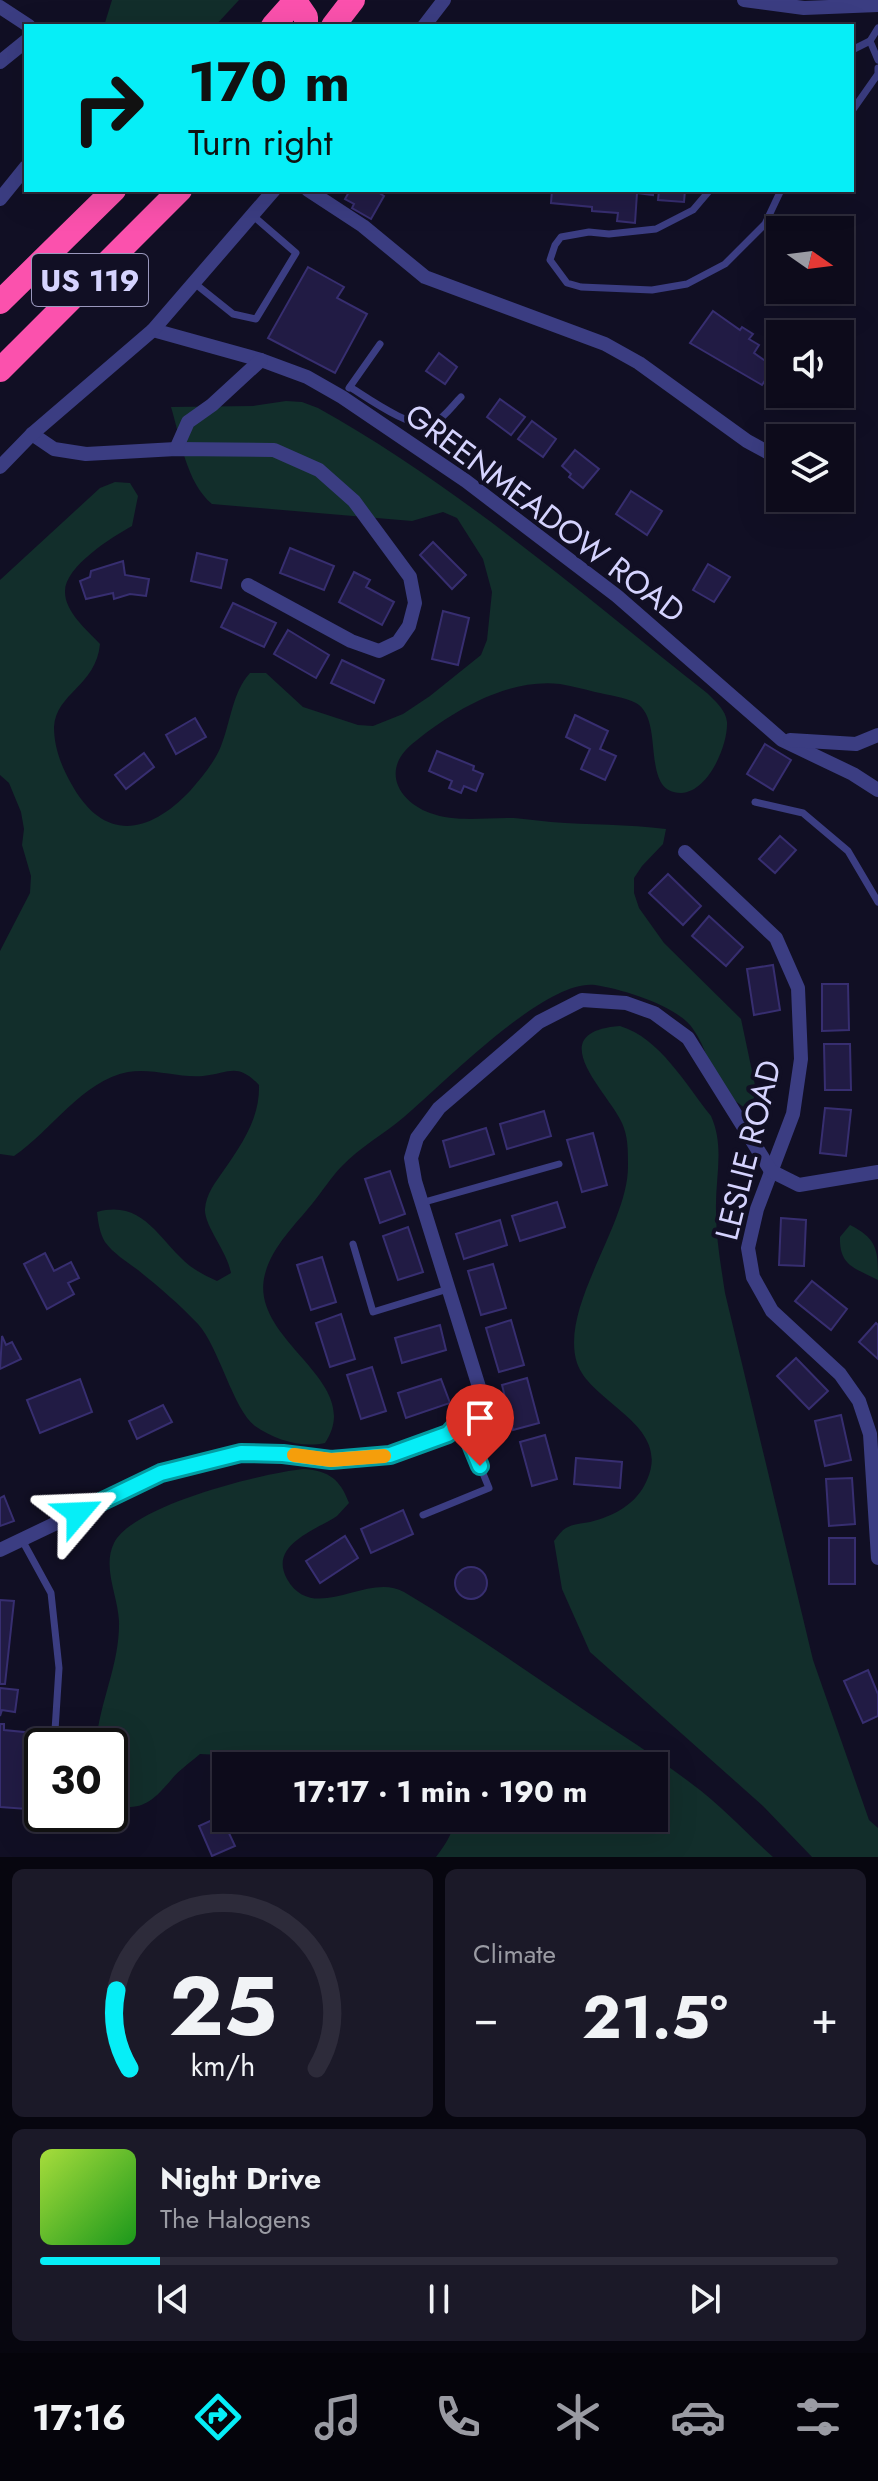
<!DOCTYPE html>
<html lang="en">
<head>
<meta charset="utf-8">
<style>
  body { margin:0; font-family:Jost,sans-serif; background:#1b1928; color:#f1f3f6; height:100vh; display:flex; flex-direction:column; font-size:30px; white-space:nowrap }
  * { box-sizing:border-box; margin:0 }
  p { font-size:26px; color:#9a9ba3 }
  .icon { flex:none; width:44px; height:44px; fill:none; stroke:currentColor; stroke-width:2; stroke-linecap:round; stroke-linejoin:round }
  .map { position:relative; height:1857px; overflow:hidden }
  .side { display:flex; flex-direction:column; gap:12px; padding:12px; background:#07060f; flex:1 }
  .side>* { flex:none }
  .top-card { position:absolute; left:24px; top:24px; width:830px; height:168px; border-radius:0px; box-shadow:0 8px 32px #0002,0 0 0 2px #2d2b3a; background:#06eef7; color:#111; overflow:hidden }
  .needle { width:52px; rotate:104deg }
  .controls { position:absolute; left:766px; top:216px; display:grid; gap:16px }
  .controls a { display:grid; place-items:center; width:88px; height:88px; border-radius:0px; background:#0d0b1b; box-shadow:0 8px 32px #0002,0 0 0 2px #2d2b3a; font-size:40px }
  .speed { position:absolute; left:24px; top:1728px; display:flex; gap:16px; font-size:40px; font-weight:700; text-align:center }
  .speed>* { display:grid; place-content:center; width:104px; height:104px; border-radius:50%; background:#0d0b1b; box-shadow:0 8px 32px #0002,0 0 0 2px #2d2b3a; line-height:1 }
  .speed .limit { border:4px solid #111; border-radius:12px; background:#fff; color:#111 }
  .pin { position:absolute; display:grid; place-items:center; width:68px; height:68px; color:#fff; margin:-82px -34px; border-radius:50% 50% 50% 0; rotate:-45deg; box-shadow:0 0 8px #0007 }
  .pin .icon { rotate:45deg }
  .me { position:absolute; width:88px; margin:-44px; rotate:64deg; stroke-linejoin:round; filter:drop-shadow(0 0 6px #0008) }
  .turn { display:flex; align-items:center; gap:28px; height:168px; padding:0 32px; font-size:36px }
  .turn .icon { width:104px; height:104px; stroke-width:2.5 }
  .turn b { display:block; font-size:56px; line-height:68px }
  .big { font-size:60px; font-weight:700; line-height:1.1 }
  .side .widget { flex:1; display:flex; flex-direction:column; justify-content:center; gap:12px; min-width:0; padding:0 28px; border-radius:12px; background:#1b1928 }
  .side .dial { align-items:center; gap:0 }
  .dial svg { height:208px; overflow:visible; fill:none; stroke:#2d2b3a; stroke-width:7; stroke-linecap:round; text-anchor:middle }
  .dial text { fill:#f1f3f6; stroke:none }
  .song { display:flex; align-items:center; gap:24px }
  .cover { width:96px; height:96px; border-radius:12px; background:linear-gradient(135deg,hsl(80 70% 55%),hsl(120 70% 35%)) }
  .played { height:8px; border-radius:4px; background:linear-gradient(90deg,#06eef7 15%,#2d2b3a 15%) }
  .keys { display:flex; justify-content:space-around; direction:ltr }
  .heat { display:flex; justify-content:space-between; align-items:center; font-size:44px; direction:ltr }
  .side .tiles { flex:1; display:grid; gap:12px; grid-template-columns:1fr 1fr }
  .widget:last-child { grid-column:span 2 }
  .trip { position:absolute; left:212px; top:1752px; width:456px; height:80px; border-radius:0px; background:#0d0b1b; box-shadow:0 8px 32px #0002,0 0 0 2px #2d2b3a; font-weight:700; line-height:80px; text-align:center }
  .tab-bar { display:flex; height:128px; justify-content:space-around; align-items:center; background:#05040b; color:#9a9ba3 }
  .tab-bar .icon { width:56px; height:56px }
  .tab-bar .active { color:#06eef7 }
  .tab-bar b { font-size:36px; color:#f1f3f6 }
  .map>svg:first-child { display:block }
  .green { fill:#122e2b }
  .building { fill:#211b44; stroke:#372e70; stroke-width:2 }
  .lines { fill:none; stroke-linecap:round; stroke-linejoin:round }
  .lane { stroke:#3b3d82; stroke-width:7 }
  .street { stroke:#3b3d82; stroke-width:14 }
  .highway { stroke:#fb51ad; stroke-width:24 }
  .route-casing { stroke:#049ba1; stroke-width:20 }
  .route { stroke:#06eef7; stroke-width:14 }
  .slow { stroke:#f59e0b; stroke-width:14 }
  .labels { text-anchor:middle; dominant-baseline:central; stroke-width:8; stroke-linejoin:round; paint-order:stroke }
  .shield { fill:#110f24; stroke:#9a98bd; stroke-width:2 }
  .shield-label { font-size:30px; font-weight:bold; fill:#d5d3fe }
  .street-label { font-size:32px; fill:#d5d3fe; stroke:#110f24 }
</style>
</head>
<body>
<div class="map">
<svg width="878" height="1857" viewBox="0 0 878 1857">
  <rect width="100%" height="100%" fill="#110f24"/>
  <g class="green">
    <path d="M112,0H239L215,26H104Z"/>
    <path d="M286,401L302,402L318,408C458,486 582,594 707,693C715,701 726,710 727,722C728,746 708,792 681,793C639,793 666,720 636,703C625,697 608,695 595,692C584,689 572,686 560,684C506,678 451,712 412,744C381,770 398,801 430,813C457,823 487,817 514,818C527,819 539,821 551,822C589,825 628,824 666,829L663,844L642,866L634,878V893L639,908L664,943L741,1019L756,1090L750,1112C742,1105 729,1098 722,1089C711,1072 706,1047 693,1029C678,1006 622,989 595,985C546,978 443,1084 404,1117C384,1134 360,1147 342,1166C331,1177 322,1192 312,1204C295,1225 272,1247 265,1274C247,1341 367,1380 325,1443C301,1448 275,1440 255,1426C233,1409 219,1347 198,1324C179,1304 159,1287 138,1270C127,1262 113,1253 105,1242C100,1234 98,1222 97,1212C144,1199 159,1241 190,1266C198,1272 208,1277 217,1281L231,1273C227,1251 204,1226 205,1209C206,1194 215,1183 224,1170C242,1144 260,1118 259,1085C237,1062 230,1073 203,1076C178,1078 153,1068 128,1072C83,1080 50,1132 14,1156L0,1154V951L30,893L31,876L22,845L24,829L21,812L9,783L0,775V580L100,488L115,482L130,483L138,496L132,526C112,537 64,567 65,592C65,612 87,630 100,644C96,686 56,693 54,727C54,748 62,768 72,785C104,842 148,835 190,791C201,778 215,762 221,746C231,721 232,693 250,673H266L303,707L358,725L373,726L403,714L430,696L481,655L487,640L492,592L483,559L457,518L443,512L412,521L212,504C186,482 181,440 171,407L253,406Z"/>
    <path d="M620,1026C660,1038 686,1085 711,1116C725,1147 715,1178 716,1211C716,1239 721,1266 725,1293L813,1660L869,1820L878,1828V1857H812L763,1806L590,1652L562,1589L554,1541C557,1537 562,1530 566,1528C573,1524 583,1523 590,1522C614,1516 637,1504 647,1480C672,1424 591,1404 577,1363C559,1306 629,1225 628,1165C628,1150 628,1136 622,1123C608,1092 540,1032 620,1026Z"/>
    <path d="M850,1225C878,1239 878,1251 878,1280C855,1268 839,1266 840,1237Z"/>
    <path d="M304,1469C329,1471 340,1479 349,1503C345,1507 341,1512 337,1516C316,1530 268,1545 287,1579C314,1626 367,1571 404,1592C466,1629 526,1670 587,1712C622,1735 658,1758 692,1784C721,1805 746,1833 773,1857H436C444,1846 455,1832 453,1818H654V1766H262L240,1756L200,1754C191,1762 179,1770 171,1780C154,1800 138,1816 110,1801V1746H97V1735C102,1697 120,1661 119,1621C118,1596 102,1567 114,1543C133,1505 262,1473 304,1469Z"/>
  </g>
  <g class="building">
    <path d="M350,190H375L384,196L371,219L352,208L354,204L345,199Z"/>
    <path d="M552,190H653V195L637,193L635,223L617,221L618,213L592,211V207L551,203Z"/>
    <path d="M659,190H685L684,202L658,200Z"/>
    <path d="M308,267L344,287L337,298L367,314L335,373L268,338Z"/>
    <path d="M713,311L740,330L742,327L753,334L749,339L759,345L754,353L774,367L762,385L690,343Z"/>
    <path d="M439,353L457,367L445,384L426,371Z"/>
    <path d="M500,399L525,417L511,435L487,417Z"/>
    <path d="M532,421L556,439L543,457L518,439Z"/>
    <path d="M575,450L599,469L583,488L569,477L571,474L562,466Z"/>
    <path d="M631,491L662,511L647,535L616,514Z"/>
    <path d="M433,542L466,575L452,589L420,555Z"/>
    <path d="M290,548L334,566L324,590L280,573Z"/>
    <path d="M197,553L227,560L221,588L191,581Z"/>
    <path d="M123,561L125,575L149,579L146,596L130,594L114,599L113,593L86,599L80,581L90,577L91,571Z"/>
    <path d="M708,564L730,577L714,602L693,590Z"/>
    <path d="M354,572L370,580L366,587L394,602L382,625L339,602Z"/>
    <path d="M233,603L276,623L264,647L221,627Z"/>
    <path d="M443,611L469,618L458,665L432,659Z"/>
    <path d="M288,630L329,655L316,678L274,654Z"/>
    <path d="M342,660L384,680L374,703L331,683Z"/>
    <path d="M575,715L608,731L600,749L616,756L605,780L581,769L590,749L566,737Z"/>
    <path d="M195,718L206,737L176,754L166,735Z"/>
    <path d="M765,744L791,760L773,790L747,774Z"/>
    <path d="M437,751L474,766L473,770L483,774L476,791L464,786L461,793L449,788L452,781L429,771Z"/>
    <path d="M144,753L154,767L126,789L115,775Z"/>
    <path d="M780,836L796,850L775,873L759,859Z"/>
    <path d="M668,874L701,906L683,925L649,893Z"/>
    <path d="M709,916L743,947L726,966L692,936Z"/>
    <path d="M773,965L780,1010L754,1015L747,969Z"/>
    <path d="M822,984H848L849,1030L822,1031Z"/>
    <path d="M824,1044H850L851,1090H825Z"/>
    <path d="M825,1108L851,1110L846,1156L820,1153Z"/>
    <path d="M544,1111L551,1136L507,1149L500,1124Z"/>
    <path d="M486,1128L494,1154L450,1167L443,1141Z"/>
    <path d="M593,1133L607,1185L582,1192L567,1140Z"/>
    <path d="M390,1171L405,1214L380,1223L365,1179Z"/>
    <path d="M557,1202L565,1227L520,1241L512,1216Z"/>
    <path d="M781,1218L806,1220L804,1266L779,1265Z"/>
    <path d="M500,1220L507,1245L464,1259L456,1234Z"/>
    <path d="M408,1227L423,1272L398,1280L383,1236Z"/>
    <path d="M45,1253L54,1271L71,1262L79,1278L68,1283L74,1294L47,1309L24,1264Z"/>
    <path d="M322,1257L336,1302L311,1310L297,1265Z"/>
    <path d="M493,1264L506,1308L481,1315L468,1271Z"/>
    <path d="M812,1281L847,1309L831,1330L795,1301Z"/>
    <path d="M341,1314L355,1359L330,1367L316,1323Z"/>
    <path d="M511,1320L524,1365L499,1372L486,1328Z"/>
    <path d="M876,1323L878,1325V1359L859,1342Z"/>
    <path d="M440,1325L446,1350L402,1363L395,1338Z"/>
    <path d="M2,1336L6,1345L12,1342L21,1359L0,1369Z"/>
    <path d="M796,1358L828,1391L809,1409L777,1376Z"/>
    <path d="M372,1367L386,1411L361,1419L347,1375Z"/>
    <path d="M527,1378L539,1423L513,1430L502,1385Z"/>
    <path d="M80,1379L92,1412L40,1433L27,1400Z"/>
    <path d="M441,1379L450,1403L406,1418L398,1393Z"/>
    <path d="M163,1405L172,1422L137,1439L129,1421Z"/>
    <path d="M841,1415L851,1460L825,1466L815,1421Z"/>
    <path d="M545,1435L557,1479L532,1486L520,1442Z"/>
    <path d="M576,1458L622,1462L620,1488L574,1484Z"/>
    <path d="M852,1478L855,1524L829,1526L826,1479Z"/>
    <path d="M4,1496L14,1521L0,1526V1498Z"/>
    <path d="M403,1510L413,1534L371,1553L361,1529Z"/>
    <path d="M345,1536L358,1558L320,1583L306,1561Z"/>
    <rect x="829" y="1538" width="26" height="46"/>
    <circle cx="471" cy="1583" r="16"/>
    <path d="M0,1600L14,1601L5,1684H0Z"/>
    <path d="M868,1670L878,1694V1716L863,1723L844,1681Z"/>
    <path d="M0,1688L18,1690L15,1712L2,1710L0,1716Z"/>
    <path d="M0,1724H4V1730L34,1733L27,1809L0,1807Z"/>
    <path d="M221,1816L235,1846L212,1856L199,1826Z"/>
  </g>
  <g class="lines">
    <g class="lane">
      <path d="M870,41L878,60"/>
      <path d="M852,50L870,41L878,28"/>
      <path d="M852,111L878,74V68"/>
      <path d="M710,190L693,210L656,229L609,234L589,232L561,237L555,245L550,260L567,283L581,287L652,290L687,284L725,264L765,224L781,190"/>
      <path d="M193,282L233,314L256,319L296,253L252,215"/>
      <path d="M350,387C366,397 416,433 434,423C444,418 453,405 461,397"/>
      <path d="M349,388L380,344"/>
      <path d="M755,802L803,813L848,851L878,902"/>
      <path d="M421,1203L559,1164"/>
      <path d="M353,1244L373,1312L448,1289"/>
      <path d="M423,1515L489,1488L461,1420"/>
      <path d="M22,1540L51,1593L59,1668L54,1746"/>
    </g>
    <g class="street">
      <path d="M744,0L804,8L878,5"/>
      <path d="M0,7L29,26"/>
      <path d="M424,26L444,0"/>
      <path d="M0,62L26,41"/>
      <path d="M308,190L363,226L425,277L605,344L639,363L747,441L780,459"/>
      <path d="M0,199L26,167"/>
      <path d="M153,330L261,360L307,377L342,397L466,481L617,596L782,740L853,774L878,790"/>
      <path d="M32,434L54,449L86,454L176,449L274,450L319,470L354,501L410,577L415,603L409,626L398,642L379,651L351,641L248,585"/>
      <path d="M820,438L821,435"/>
      <path d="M176,449L188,422L212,405L261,360"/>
      <path d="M0,467L32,434L153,330L274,190"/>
      <path d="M790,740L856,744L878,735"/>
      <path d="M685,852L776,938L798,988L801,1059L793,1114L757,1209L748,1248L753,1277L772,1311L840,1374L859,1401L870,1434L878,1558"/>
      <path d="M0,1550L161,1473L241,1453L283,1454L331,1460L390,1455L448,1434L472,1405L479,1387L415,1181L411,1158L417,1138L439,1108L539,1022L582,1000L626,1003L654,1013L688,1038L771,1171L799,1185L878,1172"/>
    </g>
    <g class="highway">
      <path d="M295,1L306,17V26"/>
      <path d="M273,26L296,0"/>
      <path d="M333,26L353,0"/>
      <path d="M0,302L114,190"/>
      <path d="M0,370L180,190"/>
    </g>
  </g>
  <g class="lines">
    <g class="route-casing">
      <path id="route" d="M78,1513L161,1473L241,1453L283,1454L331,1460L390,1455L448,1434L461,1420L480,1466"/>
    </g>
    <use href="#route" class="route"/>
    <path class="slow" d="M294,1455L331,1460L384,1456"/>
  </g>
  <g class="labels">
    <rect class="shield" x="32" y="254" width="116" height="52" rx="6"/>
    <g class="shield-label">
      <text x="90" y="280">US 119</text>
    </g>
    <g class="street-label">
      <text transform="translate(545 513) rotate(37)">GREENMEADOW ROAD</text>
      <text transform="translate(748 1150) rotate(-76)">LESLIE ROAD</text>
    </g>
  </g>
</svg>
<div class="controls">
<a><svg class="needle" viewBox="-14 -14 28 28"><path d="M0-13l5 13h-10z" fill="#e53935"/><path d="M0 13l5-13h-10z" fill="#9a9ba3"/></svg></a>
<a><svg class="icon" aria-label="sound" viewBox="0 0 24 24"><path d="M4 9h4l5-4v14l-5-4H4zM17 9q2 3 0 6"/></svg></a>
<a><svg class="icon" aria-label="layers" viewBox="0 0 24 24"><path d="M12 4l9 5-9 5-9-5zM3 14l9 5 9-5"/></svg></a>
</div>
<div class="speed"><div class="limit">30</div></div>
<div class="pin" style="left:480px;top:1466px;background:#d93025"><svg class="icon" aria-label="arrive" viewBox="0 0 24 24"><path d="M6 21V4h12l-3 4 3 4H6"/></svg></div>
<svg class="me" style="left:78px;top:1513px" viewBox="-20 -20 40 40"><path d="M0-17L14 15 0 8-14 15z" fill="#06eef7" stroke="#fff" stroke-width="4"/></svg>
<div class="trip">17:17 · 1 min · 190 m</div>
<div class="top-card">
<div class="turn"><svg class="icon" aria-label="right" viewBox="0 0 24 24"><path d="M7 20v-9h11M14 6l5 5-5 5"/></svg><div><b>170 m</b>Turn right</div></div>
</div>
</div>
<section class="side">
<div class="tiles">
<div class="widget dial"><svg viewBox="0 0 100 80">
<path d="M14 69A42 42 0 1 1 86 69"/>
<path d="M14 69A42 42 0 0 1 9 39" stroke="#06eef7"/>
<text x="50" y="56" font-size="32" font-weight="700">25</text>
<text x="50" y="72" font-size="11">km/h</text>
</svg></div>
<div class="widget"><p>Climate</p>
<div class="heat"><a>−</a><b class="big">21.5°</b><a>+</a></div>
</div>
<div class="widget">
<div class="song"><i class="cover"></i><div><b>Night Drive</b><p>The Halogens</p></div></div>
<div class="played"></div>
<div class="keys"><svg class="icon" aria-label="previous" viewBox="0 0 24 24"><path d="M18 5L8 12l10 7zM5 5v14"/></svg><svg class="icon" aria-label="pause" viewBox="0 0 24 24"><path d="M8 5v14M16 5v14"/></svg><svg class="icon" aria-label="next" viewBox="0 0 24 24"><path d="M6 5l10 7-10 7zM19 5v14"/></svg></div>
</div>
</div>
</section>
<nav class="tab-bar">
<b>17:16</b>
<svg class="icon active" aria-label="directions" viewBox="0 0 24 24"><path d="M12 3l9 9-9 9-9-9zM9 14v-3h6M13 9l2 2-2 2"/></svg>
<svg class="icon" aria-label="music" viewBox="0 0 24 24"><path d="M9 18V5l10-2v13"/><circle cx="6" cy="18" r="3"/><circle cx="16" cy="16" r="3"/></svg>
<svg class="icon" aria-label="phone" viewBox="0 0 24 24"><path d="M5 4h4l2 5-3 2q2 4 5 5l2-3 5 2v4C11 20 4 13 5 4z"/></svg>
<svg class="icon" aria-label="climate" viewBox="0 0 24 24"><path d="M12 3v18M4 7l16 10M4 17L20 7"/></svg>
<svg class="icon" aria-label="car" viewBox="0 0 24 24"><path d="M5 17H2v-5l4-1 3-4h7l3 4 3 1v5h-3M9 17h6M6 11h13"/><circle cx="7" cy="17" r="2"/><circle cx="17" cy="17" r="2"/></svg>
<svg class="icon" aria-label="filters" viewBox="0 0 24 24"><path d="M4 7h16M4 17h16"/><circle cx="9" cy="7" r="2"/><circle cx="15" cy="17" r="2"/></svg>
</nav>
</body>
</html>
